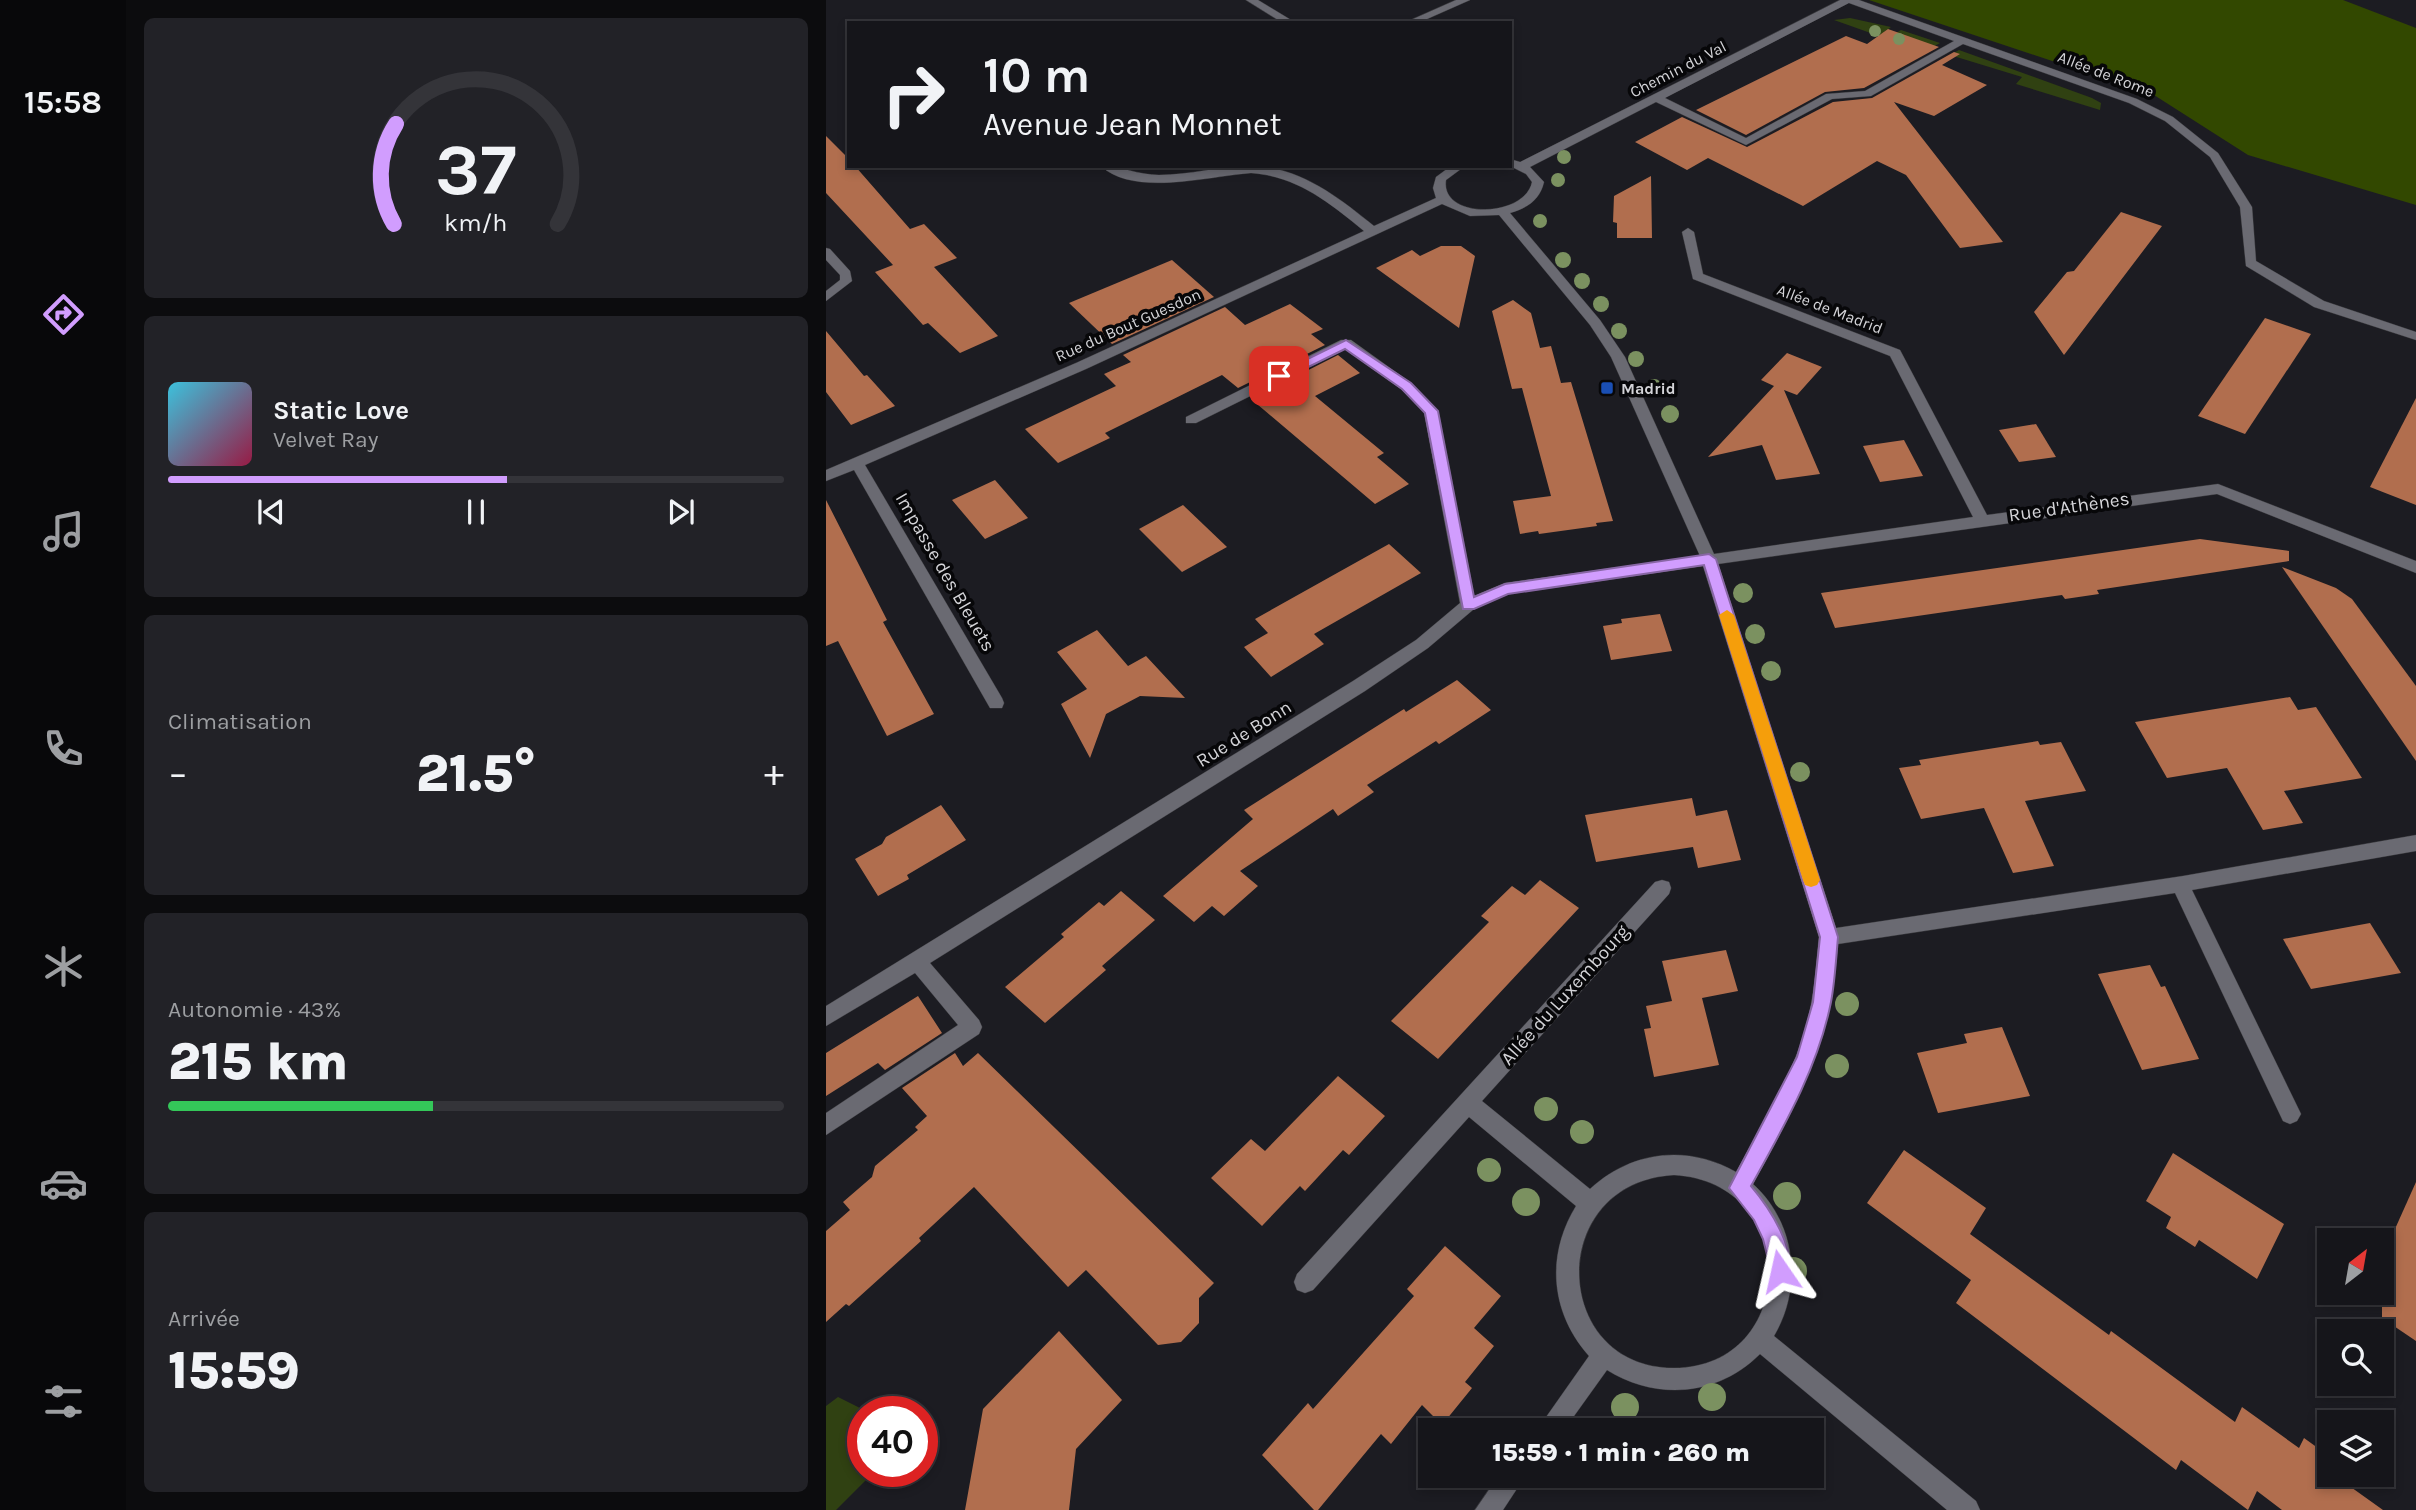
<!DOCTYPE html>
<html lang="fr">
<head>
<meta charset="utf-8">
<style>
  body { margin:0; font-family:Karla,sans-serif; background:#222227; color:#f1f3f6; height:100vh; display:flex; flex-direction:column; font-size:26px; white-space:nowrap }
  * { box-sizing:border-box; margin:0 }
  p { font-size:23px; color:#9d9fa2 }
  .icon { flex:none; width:38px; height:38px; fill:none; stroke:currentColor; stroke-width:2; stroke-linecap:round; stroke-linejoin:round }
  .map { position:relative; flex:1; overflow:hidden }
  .details { display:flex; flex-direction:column; gap:18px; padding:18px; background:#0c0c0e; width:700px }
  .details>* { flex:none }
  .top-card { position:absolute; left:21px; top:21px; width:665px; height:147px; border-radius:0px; box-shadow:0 4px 10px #0003,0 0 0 2px #343439; background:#15151a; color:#f1f3f6; overflow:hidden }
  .needle { width:46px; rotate:31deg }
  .buttons { position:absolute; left:1491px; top:1228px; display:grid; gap:14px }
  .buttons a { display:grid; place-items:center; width:77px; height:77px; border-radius:0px; background:#15151a; box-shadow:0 4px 10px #0003,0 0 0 2px #343439; font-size:35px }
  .speed { position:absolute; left:21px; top:1396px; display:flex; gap:14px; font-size:35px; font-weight:700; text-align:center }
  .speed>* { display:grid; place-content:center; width:91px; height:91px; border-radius:50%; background:#15151a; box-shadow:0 4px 10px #0003,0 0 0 2px #343439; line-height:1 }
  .speed .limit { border:10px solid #d22; background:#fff; color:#111 }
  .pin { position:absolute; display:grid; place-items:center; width:60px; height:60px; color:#fff; margin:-30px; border-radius:14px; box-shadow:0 4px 10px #0006 }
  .me { position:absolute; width:77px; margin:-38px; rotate:349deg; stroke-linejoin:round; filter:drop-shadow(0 0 5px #0008) }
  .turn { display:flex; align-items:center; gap:24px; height:147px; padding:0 21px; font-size:32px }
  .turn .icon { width:91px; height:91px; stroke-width:2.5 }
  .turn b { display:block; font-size:49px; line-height:60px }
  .big { font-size:52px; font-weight:800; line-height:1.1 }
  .details .widget { flex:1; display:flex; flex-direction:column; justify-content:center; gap:10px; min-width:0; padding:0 24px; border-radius:10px; background:#222227 }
  .details .dial { align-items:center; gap:0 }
  .dial svg { height:182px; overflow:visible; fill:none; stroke:#343439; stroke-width:7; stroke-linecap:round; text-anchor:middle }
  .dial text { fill:#f1f3f6; stroke:none }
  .song { display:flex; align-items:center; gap:21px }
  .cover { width:84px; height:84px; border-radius:10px; background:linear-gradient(135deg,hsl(190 70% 55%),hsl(340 70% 35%)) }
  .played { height:7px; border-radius:4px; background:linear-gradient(90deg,#d19dfe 55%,#343439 55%) }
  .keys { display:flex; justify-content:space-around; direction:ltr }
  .heat { display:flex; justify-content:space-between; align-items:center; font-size:38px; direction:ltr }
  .charge { height:10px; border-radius:5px; background:linear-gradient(90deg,#34c759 43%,#343439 0) }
  .trip { position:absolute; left:592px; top:1418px; width:406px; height:70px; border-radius:0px; background:#15151a; box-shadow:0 4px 10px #0003,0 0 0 2px #343439; font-weight:800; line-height:70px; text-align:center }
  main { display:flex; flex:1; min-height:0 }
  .dock { display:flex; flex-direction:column; width:126px; justify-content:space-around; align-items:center; background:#08080a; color:#9d9fa2 }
  .dock .icon { width:49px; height:49px }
  .dock .on { color:#d19dfe }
  .dock b { font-size:32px; color:#f1f3f6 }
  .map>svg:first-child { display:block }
  .green { fill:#304112 }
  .forest { fill:#324800 }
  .building { fill:#b16e4e }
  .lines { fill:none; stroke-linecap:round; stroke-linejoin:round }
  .minor-casing { stroke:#38383c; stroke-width:1 }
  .minor { fill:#6a6a72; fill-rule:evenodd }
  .tree { fill:#7b9160 }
  .route { fill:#d19dfe; stroke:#8866a5; stroke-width:2 }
  .slow { fill:#f59e0b }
  .transit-dot { fill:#1a4fb4; stroke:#070709; stroke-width:2.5 }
  .labels { text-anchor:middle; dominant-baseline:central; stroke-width:7; stroke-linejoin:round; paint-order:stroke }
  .far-street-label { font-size:16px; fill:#d4d4d8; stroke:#070709 }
  .far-poi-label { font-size:16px; font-weight:bold; fill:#d4d4d8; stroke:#070709; text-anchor:start }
  .street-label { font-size:19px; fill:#d4d4d8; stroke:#070709 }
</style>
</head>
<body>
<main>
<nav class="dock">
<b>15:58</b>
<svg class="icon on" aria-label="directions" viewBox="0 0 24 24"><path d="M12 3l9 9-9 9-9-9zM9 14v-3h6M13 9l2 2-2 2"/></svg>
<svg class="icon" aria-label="music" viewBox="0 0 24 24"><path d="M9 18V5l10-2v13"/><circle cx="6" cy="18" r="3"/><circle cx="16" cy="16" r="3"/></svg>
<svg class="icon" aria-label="phone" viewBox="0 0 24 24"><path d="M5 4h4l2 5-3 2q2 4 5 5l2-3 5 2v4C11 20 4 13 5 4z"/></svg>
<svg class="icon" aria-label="climate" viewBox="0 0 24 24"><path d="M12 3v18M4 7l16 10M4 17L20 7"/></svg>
<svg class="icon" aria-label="car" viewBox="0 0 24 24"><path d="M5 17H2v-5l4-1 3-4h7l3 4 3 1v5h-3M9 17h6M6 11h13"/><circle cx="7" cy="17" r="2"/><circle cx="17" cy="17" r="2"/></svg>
<svg class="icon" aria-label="filters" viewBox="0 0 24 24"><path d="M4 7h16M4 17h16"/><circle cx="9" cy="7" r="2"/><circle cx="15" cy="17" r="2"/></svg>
</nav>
<section class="details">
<div class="widget dial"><svg viewBox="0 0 100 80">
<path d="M14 69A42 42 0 1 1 86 69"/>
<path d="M14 69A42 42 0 0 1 15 25" stroke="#d19dfe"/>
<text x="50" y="56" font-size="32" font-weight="700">37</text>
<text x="50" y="72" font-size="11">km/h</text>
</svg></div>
<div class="widget">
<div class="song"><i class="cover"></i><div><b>Static Love</b><p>Velvet Ray</p></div></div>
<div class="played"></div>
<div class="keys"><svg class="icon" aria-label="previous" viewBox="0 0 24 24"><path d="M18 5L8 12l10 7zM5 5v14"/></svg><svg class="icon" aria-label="pause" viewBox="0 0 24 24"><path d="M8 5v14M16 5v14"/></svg><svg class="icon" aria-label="next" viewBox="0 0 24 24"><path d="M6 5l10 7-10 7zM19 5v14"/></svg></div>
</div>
<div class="widget"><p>Climatisation</p>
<div class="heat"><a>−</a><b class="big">21.5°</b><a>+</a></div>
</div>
<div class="widget"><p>Autonomie · 43%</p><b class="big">215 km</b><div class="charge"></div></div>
<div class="widget"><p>Arrivée</p><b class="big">15:59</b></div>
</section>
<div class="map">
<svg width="1590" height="1510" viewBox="0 0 1590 1510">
  <rect width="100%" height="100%" fill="#1c1c22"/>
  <g class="green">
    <path d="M1024,18L1065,27L1058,32L1067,35L1075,30L1114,43L1098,52L1008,20Z"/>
    <path d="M1133,50L1266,98L1275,103L1274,110L1190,84L1196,77L1124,55Z"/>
    <path d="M12,1397L42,1412H37V1472H44L43,1477L10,1510H0V1406Z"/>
  </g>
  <path class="forest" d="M1043,0H1517L1590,28V205L1422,155L1328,95Z"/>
  <g class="building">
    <path d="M1062,29L1113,47L1038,88L999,92L920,135L870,110L1020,36L1041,44Z"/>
    <path d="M1128,52L1134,54L1116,65L1161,85L1108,116L1068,102L1177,242L1134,248L1080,175L1051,161L977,206L882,158L861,170L809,142L856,117L921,147L1007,102L1046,98Z"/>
    <path d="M0,136L23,159V166H29L84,229L98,224L131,258L108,267L172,336L134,353L102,323L97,325L49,272L67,265L0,193Z"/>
    <path d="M825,176L826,238H791V223L787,222L788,196Z"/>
    <path d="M1295,212L1336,226L1238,355L1208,312L1241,272L1248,271Z"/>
    <path d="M615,246H635L649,256L633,328L550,268L586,250L594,256Z"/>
    <path d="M346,260L388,297L286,344L243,303Z"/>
    <path d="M687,300L705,313L714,348L725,346L735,383L745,382L787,521L770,523L771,526L713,534L712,531L694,534L687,501L725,496L696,388L686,389L666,311Z"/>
    <path d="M464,304L497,329L485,334L499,345L412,388L396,375L279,433L284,438L232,463L199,429L290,386L278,374L305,362L297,355L399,307L419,325Z"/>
    <path d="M1439,318L1485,334L1419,434L1372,416Z"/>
    <path d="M0,331L38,376L41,375L69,406L25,425L0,392Z"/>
    <path d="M961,353L996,367L971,395L958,390L994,474L950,480L936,445L882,457L948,386L935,380Z"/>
    <path d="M512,355L534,373L489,396L558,453L551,457L583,484L549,504L425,399Z"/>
    <path d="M1590,398V505L1544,487Z"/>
    <path d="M1210,424L1230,457L1193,462L1173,430Z"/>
    <path d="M1078,440L1097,476L1054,482L1037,446Z"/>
    <path d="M169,480L202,518L159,539L126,500Z"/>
    <path d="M0,500L61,620L57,622L108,714L61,736L12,641L0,646Z"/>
    <path d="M357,505L401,547L356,572L313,529Z"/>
    <path d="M1374,539L1463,551V561L1271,590L1273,594L1239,599L1236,595L1009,628L995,593Z"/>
    <path d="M563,544L595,573L488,634L498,644L445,677L418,647L442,633L429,619Z"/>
    <path d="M1456,567L1510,588L1526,599L1590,686V761Z"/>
    <path d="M834,614L846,651L785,660L777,626L796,623L795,619Z"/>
    <path d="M271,630L302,666L320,656L359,698L314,696L280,714L264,758L235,704L261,689L231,652Z"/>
    <path d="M631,680L665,710L613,744L610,741L541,785L548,792L512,816L507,809L414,871L432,886L398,916L386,906L368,922L337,896L427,819L418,810L578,709L580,712Z"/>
    <path d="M1464,697L1472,710L1490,707L1536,778L1458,791L1477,823L1437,830L1401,768L1341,778L1309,722Z"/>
    <path d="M1212,741L1214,745L1235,742L1260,791L1199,801L1228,866L1187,873L1158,808L1095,819L1073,768L1095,765L1093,760Z"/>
    <path d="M866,798L870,816L901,810L915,860L872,868L867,847L770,862L759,815Z"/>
    <path d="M115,805L140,840L81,875L83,879L52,896L29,859L56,844L60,837Z"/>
    <path d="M714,880L753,908L612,1059L565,1021L663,922L655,916L686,886L699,895Z"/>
    <path d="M295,891L329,920L276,966L280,970L219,1023L179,987L238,937L235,934L273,902L278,906Z"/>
    <path d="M1544,923L1575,973L1485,989L1457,939Z"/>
    <path d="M900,950L912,991L876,998L893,1065L828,1077L818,1029L825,1028L820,1006L846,1001L836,961Z"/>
    <path d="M1324,965L1335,987L1339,986L1373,1059L1316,1070L1272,974Z"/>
    <path d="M92,996L116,1033L59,1070L52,1063L0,1096V1053Z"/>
    <path d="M1176,1027L1204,1096L1112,1113L1091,1053L1141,1043L1138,1034Z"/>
    <path d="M129,1053L137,1066L152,1053L388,1283L373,1298V1323L355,1342L332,1345L260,1270L242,1287L148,1187L93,1238L95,1241L23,1306L20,1304L0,1322V1231L24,1210L17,1202L46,1177L49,1166L92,1130L89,1127L101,1116L76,1088Z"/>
    <path d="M512,1076L559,1116L523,1155L517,1150L479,1191L474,1186L436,1226L385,1178L425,1139L439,1151Z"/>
    <path d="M1078,1150L1160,1208L1144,1234L1283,1335L1285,1331L1409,1422L1416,1407L1473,1448L1478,1438L1503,1456V1475H1508L1557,1510H1456L1431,1491L1422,1510L1355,1460L1350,1470L1130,1303L1145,1280L1041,1203Z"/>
    <path d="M1347,1153L1458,1224L1431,1279L1373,1240L1369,1247L1340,1228L1345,1217L1320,1201Z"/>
    <path d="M1590,1182V1341L1556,1318V1258Z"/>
    <path d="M619,1246L675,1296L648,1328L668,1346L639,1382L646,1388L616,1425L596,1405L565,1444L555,1434L492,1510H488L436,1455L482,1403L487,1409L588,1296L581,1289Z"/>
    <path d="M233,1331L296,1400L250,1449L243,1510H139L157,1409Z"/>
  </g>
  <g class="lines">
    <g class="minor-casing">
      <g id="minor">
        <path d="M420,0H432L470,23H457Z"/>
        <path d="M630,0H644L592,23H578Z"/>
        <path d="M1014,0H1033L1311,99L1347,117L1392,153L1426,207L1430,261L1498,301L1590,332V340L1488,307L1420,266L1414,207L1384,157L1339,121L1303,103L1137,44L1045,96L1006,99L920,145L830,102L704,167L718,182C714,200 701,208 684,213L774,320L799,357L888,554L1147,517L1064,356L867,279L856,232L862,228L868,232L877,274L1074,350L1161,515L1392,484L1590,561V573L1391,494L892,564L1010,928L1357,876L1590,835V851L1366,890L1475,1114L1471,1121L1464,1124L1457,1121L1349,893L1012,944C1004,1042 973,1100 927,1184C970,1223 977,1287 948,1336L1150,1501L1154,1510H1121L934,1354C892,1396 831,1401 781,1370L738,1430H711L763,1356C724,1312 720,1255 750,1206L643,1117L487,1290L479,1293L471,1290L468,1282L471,1274L829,882L836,880L843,882L845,888L843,894L656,1101L764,1189C805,1151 861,1144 910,1172C936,1125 965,1079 980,1027C988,998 990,967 993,937L877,566L682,594L648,609L602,648L539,691L104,963L153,1020L156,1027L153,1034L0,1135V1113L132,1025L89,973L0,1026V1006L527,681L590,640L634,603L598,412L575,389L519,349L370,423H360V417L515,340H525L585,383L612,411L648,596L679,583L874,556L785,357L764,325L673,215L644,216L616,204L260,369L39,465L176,698L178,703L176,708H164L28,470L0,481V470L250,363L538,231C504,203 471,176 425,173C383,176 308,197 275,166C295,166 312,175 333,175C364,175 394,166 424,166C473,166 512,197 548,226L610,198L607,188L610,177L625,166H639L620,180C614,220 699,218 706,182L700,174L684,166V159L694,162ZM1023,3L1128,41L1039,91L1000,94L920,138L839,98ZM848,1175C976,1182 973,1367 848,1368C724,1368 719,1182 848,1175Z"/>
        <path d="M0,248L4,249L24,271L26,281L0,301V291L14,280V275L0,260Z"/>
        <path d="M673,1475H700L677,1510H649Z"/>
      </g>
    </g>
    <use href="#minor" class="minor"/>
  </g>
  <g class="tree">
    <circle cx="1049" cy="31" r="6"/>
    <circle cx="1073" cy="39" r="6"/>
    <circle cx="738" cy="157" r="7"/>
    <circle cx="732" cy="180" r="7"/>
    <circle cx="714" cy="221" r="7"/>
    <circle cx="737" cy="260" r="8"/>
    <circle cx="756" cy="281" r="8"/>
    <circle cx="775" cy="304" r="8"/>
    <circle cx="793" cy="331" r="8"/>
    <circle cx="810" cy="359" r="8"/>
    <circle cx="828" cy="387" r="8"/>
    <circle cx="844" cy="414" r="9"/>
    <circle cx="917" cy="593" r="10"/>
    <circle cx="929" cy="634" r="10"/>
    <circle cx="945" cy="671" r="10"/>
    <circle cx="974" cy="772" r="10"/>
    <circle cx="1021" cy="1004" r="12"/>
    <circle cx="1011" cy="1066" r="12"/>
    <circle cx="720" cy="1109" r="12"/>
    <circle cx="756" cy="1132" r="12"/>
    <circle cx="663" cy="1170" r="12"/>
    <circle cx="961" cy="1196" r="14"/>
    <circle cx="700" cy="1202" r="14"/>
    <circle cx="967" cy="1271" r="14"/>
    <circle cx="886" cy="1397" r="14"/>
    <circle cx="799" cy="1407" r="14"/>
  </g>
  <path class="route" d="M520,340L585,383L612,411L648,597L679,584L883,554L890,559L1012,937C1010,959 1009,981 1005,1002C992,1068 957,1128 925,1186C942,1206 973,1251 961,1279L954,1282L947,1279L937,1239L928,1220L903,1188L971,1057L987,1002L994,937L878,565L682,594L648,609H637L599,413L576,389L519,349L458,379H449L447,376Z"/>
  <path class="slow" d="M901,610L908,615L994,880L991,885L985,887L979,885L977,880L893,615Z"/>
  <rect class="transit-dot" x="774" y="381" width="14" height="14" rx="3.5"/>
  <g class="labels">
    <g class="far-street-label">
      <text transform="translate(852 69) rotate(-27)">Chemin du Val</text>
      <text transform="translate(1280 74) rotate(21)">Allée de Rome</text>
      <text transform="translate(1004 309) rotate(21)">Allée de Madrid</text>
      <text transform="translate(302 325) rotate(-24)">Rue du Bout Guesdon</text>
    </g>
    <g class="far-poi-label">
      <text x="795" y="388">Madrid</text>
    </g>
    <g class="street-label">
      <text transform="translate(1243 507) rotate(-8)">Rue d'Athènes</text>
      <text transform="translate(119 572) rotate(60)">Impasse des Bleuets</text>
      <text transform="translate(418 734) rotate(-32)">Rue de Bonn</text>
      <text transform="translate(739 995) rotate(-48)">Allée du Luxembourg</text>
    </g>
  </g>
</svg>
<div class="buttons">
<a><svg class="needle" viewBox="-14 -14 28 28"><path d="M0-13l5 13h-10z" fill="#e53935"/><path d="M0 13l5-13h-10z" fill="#9d9fa2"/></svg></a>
<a><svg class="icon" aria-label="search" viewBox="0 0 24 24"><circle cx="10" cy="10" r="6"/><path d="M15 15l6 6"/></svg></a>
<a><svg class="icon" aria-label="layers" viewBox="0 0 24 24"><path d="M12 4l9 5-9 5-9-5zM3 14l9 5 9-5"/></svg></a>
</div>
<div class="speed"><div class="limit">40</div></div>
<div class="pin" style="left:453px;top:376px;background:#d93025"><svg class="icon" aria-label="arrive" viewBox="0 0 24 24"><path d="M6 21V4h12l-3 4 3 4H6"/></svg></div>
<svg class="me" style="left:954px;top:1271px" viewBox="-20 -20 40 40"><path d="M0-17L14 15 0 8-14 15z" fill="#d19dfe" stroke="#fff" stroke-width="4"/></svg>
<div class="trip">15:59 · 1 min · 260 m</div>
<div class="top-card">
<div class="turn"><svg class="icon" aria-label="right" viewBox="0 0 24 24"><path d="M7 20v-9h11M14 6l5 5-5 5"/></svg><div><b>10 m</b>Avenue Jean Monnet</div></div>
</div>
</div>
</main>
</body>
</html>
